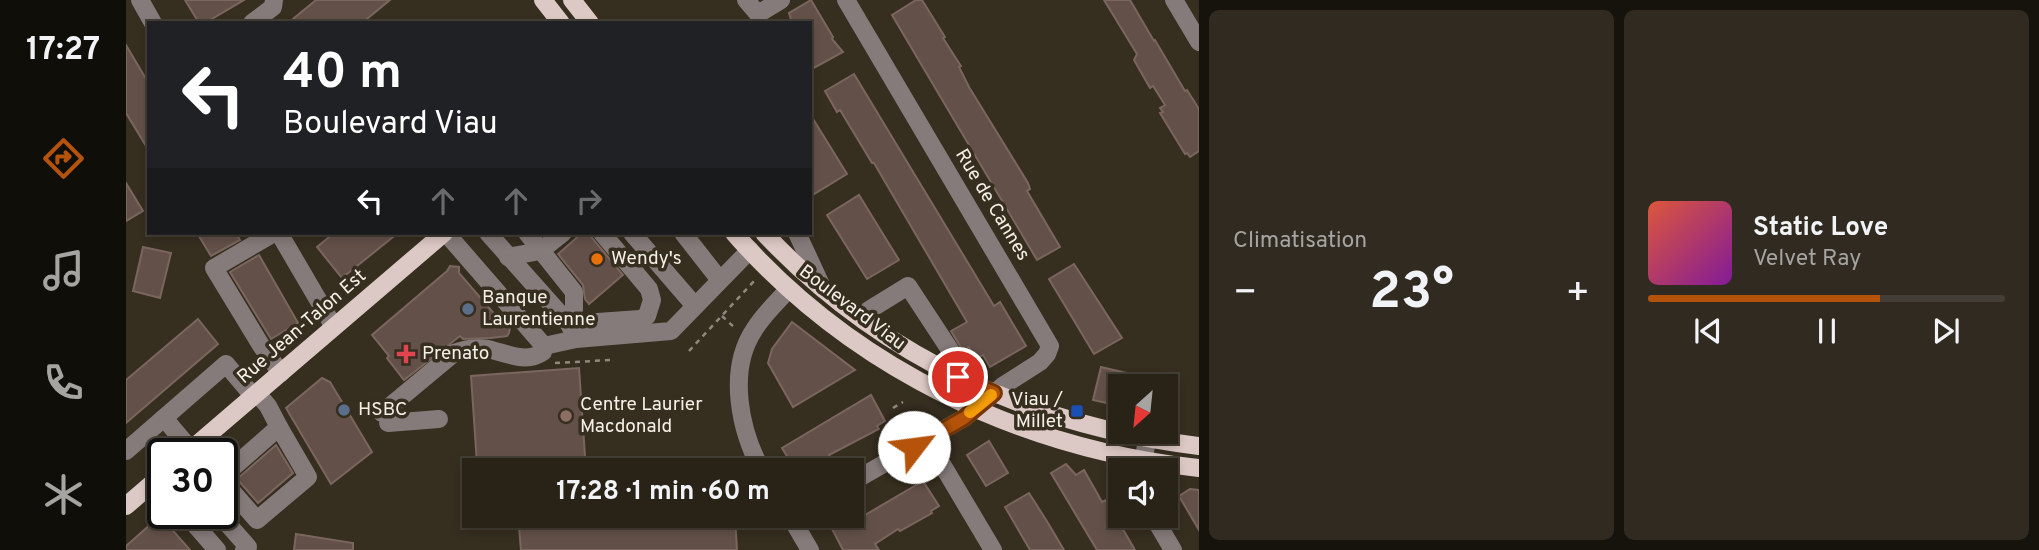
<!DOCTYPE html>
<html lang="fr">
<head>
<meta charset="utf-8">
<style>
  body { margin:0; font-family:Overpass,sans-serif; background:#302a20; color:#f1f3f6; height:100vh; display:flex; flex-direction:column; font-size:26px; white-space:nowrap }
  * { box-sizing:border-box; margin:0 }
  p { font-size:23px; color:#a5a4a1 }
  .icon { flex:none; width:38px; height:38px; fill:none; stroke:currentColor; stroke-width:2; stroke-linecap:round; stroke-linejoin:round }
  .map { position:relative; flex:1; overflow:hidden }
  .side { display:flex; flex-direction:column; gap:10px; padding:10px; background:#16130d; width:840px }
  .side>* { flex:none }
  .guide { position:absolute; left:21px; top:21px; width:665px; height:214px; border-radius:0px; box-shadow:0 4px 10px #0003,0 0 0 2px #443f36; background:#202124; color:#fff; overflow:hidden }
  .needle { width:46px; rotate:207deg }
  .controls { position:absolute; left:982px; top:374px; display:grid; gap:14px }
  .controls a { display:grid; place-items:center; width:70px; height:70px; border-radius:0px; background:#282217; box-shadow:0 4px 10px #0003,0 0 0 2px #443f36; font-size:35px }
  .speed { position:absolute; left:21px; top:438px; display:flex; gap:14px; font-size:35px; font-weight:700; text-align:center }
  .speed>* { display:grid; place-content:center; width:91px; height:91px; border-radius:50%; background:#282217; box-shadow:0 4px 10px #0003,0 0 0 2px #443f36; line-height:1 }
  .speed .limit { border:4px solid #111; border-radius:10px; background:#fff; color:#111 }
  .pin { position:absolute; display:grid; place-items:center; width:60px; height:60px; color:#fff; margin:-30px; border:4px solid #fff; border-radius:50%; box-shadow:0 2px 7px #0007 }
  .me { position:absolute; width:77px; margin:-38px; rotate:60deg; stroke-linejoin:round; filter:drop-shadow(0 0 5px #0008) }
  .turn { display:flex; align-items:center; gap:24px; height:147px; padding:0 21px; font-size:32px }
  .turn .icon { width:91px; height:91px; stroke-width:2.5 }
  .turn b { display:block; font-size:49px; line-height:60px }
  .lanes { display:flex; align-items:center; height:66px; padding:0 21px; background:#0003; justify-content:center; gap:35px; direction:ltr }
  .lanes .off { opacity:.35 }
  .big { font-size:52px; font-weight:700; line-height:1.1 }
  .side .tile { flex:1; display:flex; flex-direction:column; justify-content:center; gap:10px; min-width:0; padding:0 24px; border-radius:10px; background:#302a20 }
  .song { display:flex; align-items:center; gap:21px }
  .cover { width:84px; height:84px; border-radius:10px; background:linear-gradient(135deg,hsl(10 70% 55%),hsl(290 70% 35%)) }
  .played { height:7px; border-radius:4px; background:linear-gradient(90deg,#b45309 65%,#443f36 65%) }
  .keys { display:flex; justify-content:space-around; direction:ltr }
  .heat { display:flex; justify-content:space-between; align-items:center; font-size:38px; direction:ltr }
  .side .tiles { flex:1; display:grid; gap:10px; grid-template-columns:repeat(2,1fr) }
  .trip { position:absolute; left:336px; top:458px; width:402px; height:70px; border-radius:0px; background:#282217; box-shadow:0 4px 10px #0003,0 0 0 2px #443f36; font-weight:700; line-height:70px; text-align:center }
  main { display:flex; flex:1; min-height:0 }
  .tab-bar { display:flex; flex-direction:column; width:126px; justify-content:space-around; align-items:center; background:#100e09; color:#a5a4a1 }
  .tab-bar .icon { width:49px; height:49px }
  .tab-bar .on { color:#b45309 }
  .tab-bar b { font-size:32px; color:#f1f3f6 }
  .map>svg:first-child { display:block }
  .building { fill:#635149; stroke:#7a665e; stroke-width:2 }
  .lines { fill:none; stroke-linecap:round; stroke-linejoin:round }
  .path { stroke:#90897c; stroke-width:2.5; stroke-dasharray:5 5; stroke-linecap:butt }
  .minor { stroke:#857b7a; stroke-width:18 }
  .major { stroke:#dcc8c4; stroke-width:18 }
  .route-casing { stroke:#753606; stroke-width:18 }
  .route { stroke:#b45309; stroke-width:12 }
  .slow { stroke:#f59e0b; stroke-width:12 }
  .food-dot { fill:#e8710a; stroke:#362e1f; stroke-width:2.5 }
  .service-dot { fill:#5c6f8a; stroke:#362e1f; stroke-width:2.5 }
  .health-dot { fill:#e0444e; stroke:#362e1f; stroke-width:2.5 }
  .transit-dot { fill:#1a4fb4; stroke:#362e1f; stroke-width:2.5 }
  .education-dot { fill:#8d6e63; stroke:#362e1f; stroke-width:2.5 }
  .labels { text-anchor:middle; dominant-baseline:central; stroke-width:7; stroke-linejoin:round; paint-order:stroke }
  .street-label { font-size:19px; fill:#f5f0e6; stroke:#362e1f }
  .poi-label { font-size:19px; fill:#f5f0e6; stroke:#362e1f; text-anchor:start }
</style>
</head>
<body>
<main>
<nav class="tab-bar">
<b>17:27</b>
<svg class="icon on" aria-label="directions" viewBox="0 0 24 24"><path d="M12 3l9 9-9 9-9-9zM9 14v-3h6M13 9l2 2-2 2"/></svg>
<svg class="icon" aria-label="music" viewBox="0 0 24 24"><path d="M9 18V5l10-2v13"/><circle cx="6" cy="18" r="3"/><circle cx="16" cy="16" r="3"/></svg>
<svg class="icon" aria-label="phone" viewBox="0 0 24 24"><path d="M5 4h4l2 5-3 2q2 4 5 5l2-3 5 2v4C11 20 4 13 5 4z"/></svg>
<svg class="icon" aria-label="climate" viewBox="0 0 24 24"><path d="M12 3v18M4 7l16 10M4 17L20 7"/></svg>
</nav>
<div class="map">
<svg width="1073" height="550" viewBox="0 0 1073 550">
  <rect width="100%" height="100%" fill="#362e1f"/>
  <g class="building">
    <path d="M59,0H118L79,23H73Z"/>
    <path d="M190,0H264L236,23H162Z"/>
    <path d="M685,0L707,37L706,39L717,52L684,70V23H666L663,13Z"/>
    <path d="M790,0H796L819,37L817,38L835,66L833,67L843,87L902,183L904,189L901,191L934,247L911,260L766,15Z"/>
    <path d="M978,0H1004L1028,41L1029,40L1059,91L1061,90L1073,109V151L1064,157L1061,153L1059,154L1034,113L1037,112L1034,108L1039,105L1027,86L1024,88L1008,60L1011,54Z"/>
    <path d="M0,45L23,84V151L0,113Z"/>
    <path d="M728,74L868,306L874,302L900,346L864,367L857,355L850,359L843,347L837,351L825,331L841,322L748,163H746L714,110L711,112L699,91Z"/>
    <path d="M684,114L721,174L688,194L684,187Z"/>
    <path d="M0,183L17,211L0,221Z"/>
    <path d="M733,195L773,260L741,279L701,215Z"/>
    <path d="M71,233H110L114,240L85,256Z"/>
    <path d="M208,233H272L216,278L191,247Z"/>
    <path d="M456,233H462L497,275L463,304L459,299L457,285L432,254Z"/>
    <path d="M17,247L45,253L34,298L7,291Z"/>
    <path d="M133,255L172,323L145,339L104,272Z"/>
    <path d="M948,264L996,338L968,354L923,279Z"/>
    <path d="M324,266L333,267V273L377,324L384,328L383,333L381,336L365,338L337,339L334,336L278,380L261,358L263,356L246,335L321,271Z"/>
    <path d="M72,319L92,344L0,423V380Z"/>
    <path d="M666,322L729,370L667,407L642,363L646,349Z"/>
    <path d="M975,367L1039,382V387H994V406L967,400Z"/>
    <path d="M453,368L460,471H389L388,461L351,464L345,376Z"/>
    <path d="M196,378L204,382L246,452L205,484L160,408Z"/>
    <path d="M745,395L759,421L751,426L753,429L703,455L704,457L682,471H670L656,448Z"/>
    <path d="M863,441L882,473L860,486L841,455Z"/>
    <path d="M150,445L167,473L132,503L111,479Z"/>
    <path d="M940,464L950,475L958,470L976,502L980,500L1009,550H971L925,473Z"/>
    <path d="M797,481L813,506L805,511L806,513L774,531L772,529L749,544L753,550H717L705,527L729,513L734,518Z"/>
    <path d="M1064,489L1073,490V530L1053,496Z"/>
    <path d="M903,493L922,523L938,550H904L879,507Z"/>
    <path d="M34,516L64,550H0V546Z"/>
    <path d="M392,516H609L611,550H395Z"/>
    <path d="M170,534L227,543V550H168Z"/>
  </g>
  <g class="lines">
    <g class="path">
      <path d="M596,316L610,329"/>
      <path d="M563,351L630,279"/>
      <path d="M429,363L485,360"/>
      <path d="M767,408L777,402"/>
    </g>
    <g class="minor">
      <path d="M14,0L27,23"/>
      <path d="M620,0L632,14L655,0"/>
      <path d="M720,0L924,346L921,354L914,362L878,385L838,418L726,482"/>
      <path d="M1048,0L1073,42"/>
      <path d="M126,23L147,7L148,0"/>
      <path d="M148,233L88,268L136,347L155,373"/>
      <path d="M153,233L208,327"/>
      <path d="M320,233L418,346L450,339"/>
      <path d="M362,233L443,324L450,339L545,331L624,250"/>
      <path d="M401,233L448,292V309L443,324L514,319L521,316L526,300L523,289L476,233"/>
      <path d="M506,233L569,306"/>
      <path d="M557,233L593,279"/>
      <path d="M671,233L697,289"/>
      <path d="M382,257L414,251L437,233"/>
      <path d="M737,320L743,310L782,286L826,353L819,370"/>
      <path d="M256,413L328,353C339,349 350,347 362,349C380,353 400,364 417,352L418,346"/>
      <path d="M38,418L65,450"/>
      <path d="M262,423L313,419"/>
      <path d="M801,439L867,550"/>
      <path d="M0,451L100,364L127,396"/>
      <path d="M636,471C614,431 601,371 628,330C637,315 651,302 663,289"/>
      <path d="M1016,471L1021,439"/>
      <path d="M96,477L102,487L131,520L182,477L153,427"/>
      <path d="M96,477L153,427L142,406L131,393"/>
      <path d="M59,513L91,550"/>
      <path d="M92,513L122,547L118,550"/>
      <path d="M664,516L684,550"/>
      <path d="M1027,516L1047,550"/>
    </g>
    <g class="major">
      <path d="M417,0L435,23"/>
      <path d="M446,0L464,23"/>
      <path d="M608,233C726,368 895,449 1073,468"/>
      <path d="M638,233C754,357 905,426 1073,446"/>
      <path d="M61,453L318,233"/>
      <path d="M0,506L37,474"/>
    </g>
  </g>
  <g class="lines">
    <g class="route-casing">
      <path id="route" d="M788,447L838,418L868,393L832,377"/>
    </g>
    <use href="#route" class="route"/>
    <path class="slow" d="M844,412L865,395"/>
  </g>
  <circle class="food-dot" cx="471" cy="259" r="7"/>
  <g class="service-dot">
    <circle cx="342" cy="309" r="7"/>
    <circle cx="218" cy="410" r="7"/>
  </g>
  <path class="health-dot" d="M276.5 343.5h7v7h7v7h-7v7h-7v-7h-7v-7h7z"/>
  <rect class="transit-dot" x="944" y="404" width="14" height="14" rx="3.5"/>
  <circle class="education-dot" cx="440" cy="416" r="7"/>
  <g class="labels">
    <g class="street-label">
      <text transform="translate(866 205) rotate(59)">Rue de Cannes</text>
      <text transform="translate(726 308) rotate(37)">Boulevard Viau</text>
      <text transform="translate(176 327) rotate(-41)">Rue Jean-Talon Est</text>
    </g>
    <g class="poi-label">
      <text x="485" y="259">Wendy's</text>
      <text x="356" y="298">Banque<tspan x="356" dy="22">Laurentienne</tspan></text>
      <text x="296" y="354">Prenato</text>
      <text x="937" y="400" text-anchor="end">Viau /<tspan x="937" dy="22">Millet</tspan></text>
      <text x="454" y="405">Centre Laurier<tspan x="454" dy="22">Macdonald</tspan></text>
      <text x="232" y="410">HSBC</text>
    </g>
  </g>
</svg>
<div class="controls">
<a><svg class="needle" viewBox="-14 -14 28 28"><path d="M0-13l5 13h-10z" fill="#e53935"/><path d="M0 13l5-13h-10z" fill="#a5a4a1"/></svg></a>
<a><svg class="icon" aria-label="sound" viewBox="0 0 24 24"><path d="M4 9h4l5-4v14l-5-4H4zM17 9q2 3 0 6"/></svg></a>
</div>
<div class="speed"><div class="limit">30</div></div>
<div class="pin" style="left:832px;top:377px;background:#d93025"><svg class="icon" aria-label="arrive" viewBox="0 0 24 24"><path d="M6 21V4h12l-3 4 3 4H6"/></svg></div>
<svg class="me" style="left:788px;top:447px" viewBox="-20 -20 40 40"><circle r="19" fill="#fff"/><path d="M0-13L10 11 0 6-10 11z" fill="#b45309"/></svg>
<div class="trip">17:28 · 1 min · 60 m</div>
<div class="guide">
<div class="turn"><svg class="icon" aria-label="left" viewBox="0 0 24 24"><path d="M17 20v-9H6M10 6l-5 5 5 5"/></svg><div><b>40 m</b>Boulevard Viau</div></div>
<div class="lanes"><svg class="icon" aria-label="left" viewBox="0 0 24 24"><path d="M17 20v-9H6M10 6l-5 5 5 5"/></svg><svg class="icon off" aria-label="ahead" viewBox="0 0 24 24"><path d="M12 20V5M6 11l6-6 6 6"/></svg><svg class="icon off" aria-label="ahead" viewBox="0 0 24 24"><path d="M12 20V5M6 11l6-6 6 6"/></svg><svg class="icon off" aria-label="right" viewBox="0 0 24 24"><path d="M7 20v-9h11M14 6l5 5-5 5"/></svg></div>
</div>
</div>
<section class="side">
<div class="tiles">
<div class="tile"><p>Climatisation</p>
<div class="heat"><a>−</a><b class="big">23°</b><a>+</a></div>
</div>
<div class="tile">
<div class="song"><i class="cover"></i><div><b>Static Love</b><p>Velvet Ray</p></div></div>
<div class="played"></div>
<div class="keys"><svg class="icon" aria-label="previous" viewBox="0 0 24 24"><path d="M18 5L8 12l10 7zM5 5v14"/></svg><svg class="icon" aria-label="pause" viewBox="0 0 24 24"><path d="M8 5v14M16 5v14"/></svg><svg class="icon" aria-label="next" viewBox="0 0 24 24"><path d="M6 5l10 7-10 7zM19 5v14"/></svg></div>
</div>
</div>
</section>
</main>
</body>
</html>
